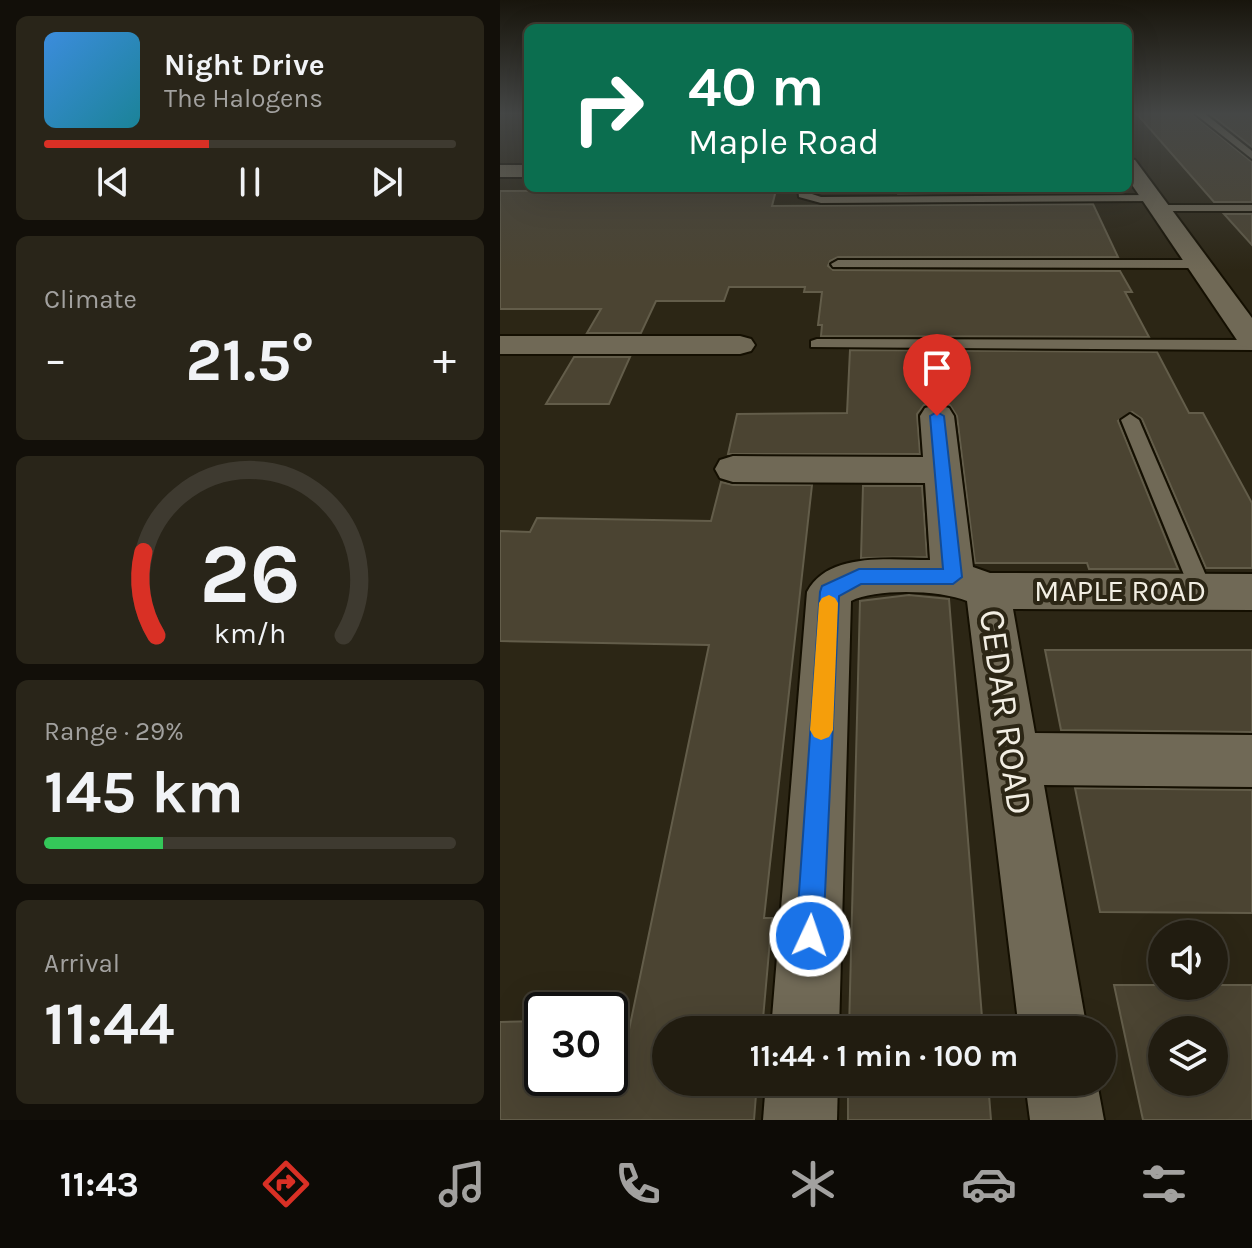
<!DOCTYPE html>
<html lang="en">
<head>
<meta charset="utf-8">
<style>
  body { margin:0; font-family:Karla,sans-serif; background:#292519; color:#f1f3f6; height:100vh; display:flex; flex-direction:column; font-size:30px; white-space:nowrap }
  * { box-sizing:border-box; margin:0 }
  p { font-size:26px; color:#a2a19f }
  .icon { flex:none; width:44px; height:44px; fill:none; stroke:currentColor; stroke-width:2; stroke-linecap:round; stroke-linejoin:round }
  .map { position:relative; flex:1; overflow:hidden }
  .side { display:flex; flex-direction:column; gap:16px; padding:16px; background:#120f09; width:500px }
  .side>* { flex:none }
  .banner { position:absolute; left:24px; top:24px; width:608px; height:168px; border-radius:12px; box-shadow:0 8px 32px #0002,0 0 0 2px #3e3a30; background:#0b6e4f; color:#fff; overflow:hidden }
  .fabs { position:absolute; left:648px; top:920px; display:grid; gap:16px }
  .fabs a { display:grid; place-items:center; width:80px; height:80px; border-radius:50%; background:#211c10; box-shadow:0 8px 32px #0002,0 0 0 2px #3e3a30; font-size:40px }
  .speed { position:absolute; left:24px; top:992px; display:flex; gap:16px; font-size:40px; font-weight:700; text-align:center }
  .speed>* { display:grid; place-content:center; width:104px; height:104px; border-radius:50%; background:#211c10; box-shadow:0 8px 32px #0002,0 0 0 2px #3e3a30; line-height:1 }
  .speed .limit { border:4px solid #111; border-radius:12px; background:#fff; color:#111 }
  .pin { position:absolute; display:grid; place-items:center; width:68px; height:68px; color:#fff; margin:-82px -34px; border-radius:50% 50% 50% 0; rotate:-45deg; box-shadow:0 0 8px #0007 }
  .pin .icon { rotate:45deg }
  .me { position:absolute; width:88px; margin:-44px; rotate:3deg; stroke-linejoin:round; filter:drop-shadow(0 0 6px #0008) }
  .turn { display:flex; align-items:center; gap:28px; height:168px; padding:0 32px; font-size:36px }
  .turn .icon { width:104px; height:104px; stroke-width:2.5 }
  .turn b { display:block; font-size:56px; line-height:68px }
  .big { font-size:60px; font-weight:700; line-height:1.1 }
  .side .widget { flex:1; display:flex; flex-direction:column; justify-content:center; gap:12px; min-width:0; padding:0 28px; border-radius:12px; background:#292519 }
  .side .dial { align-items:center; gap:0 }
  .dial svg { height:208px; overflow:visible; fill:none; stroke:#3e3a30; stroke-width:7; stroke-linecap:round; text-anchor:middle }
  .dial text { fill:#f1f3f6; stroke:none }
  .song { display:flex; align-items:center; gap:24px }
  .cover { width:96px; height:96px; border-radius:12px; background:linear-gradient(135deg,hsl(210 70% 55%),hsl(190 70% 35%)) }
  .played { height:8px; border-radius:4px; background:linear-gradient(90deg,#d93025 40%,#3e3a30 40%) }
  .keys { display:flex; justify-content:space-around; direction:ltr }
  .heat { display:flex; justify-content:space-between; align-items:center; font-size:44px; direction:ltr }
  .charge { height:12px; border-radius:6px; background:linear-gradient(90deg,#34c759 29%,#3e3a30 0) }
  .trip { position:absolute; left:152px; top:1016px; width:464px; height:80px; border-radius:40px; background:#211c10; box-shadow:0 8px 32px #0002,0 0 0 2px #3e3a30; font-weight:700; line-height:80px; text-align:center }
  .dock { display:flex; height:128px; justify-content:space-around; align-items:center; background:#0d0b06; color:#a2a19f }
  .dock .icon { width:56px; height:56px }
  .dock .active { color:#d93025 }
  .dock b { font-size:36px; color:#f1f3f6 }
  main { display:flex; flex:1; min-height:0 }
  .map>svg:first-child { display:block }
  .building { fill:#4b4432; stroke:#635d4a; stroke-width:2; fill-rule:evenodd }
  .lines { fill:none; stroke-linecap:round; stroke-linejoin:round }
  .service-casing { stroke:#140f01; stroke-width:4 }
  .minor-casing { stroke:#140f01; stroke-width:4 }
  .tertiary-casing { stroke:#140f01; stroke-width:4 }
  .service { fill:#706956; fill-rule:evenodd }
  .minor { fill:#706956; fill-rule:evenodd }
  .tertiary { fill:#706956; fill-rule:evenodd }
  .route { fill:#1a73e8; stroke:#114b97; stroke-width:2 }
  .slow { fill:#f59e0b }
  .labels { text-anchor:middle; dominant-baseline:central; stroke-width:8; stroke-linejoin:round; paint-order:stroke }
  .street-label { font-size:30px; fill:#f2eee3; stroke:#2c2615 }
  .near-street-label { font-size:36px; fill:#f2eee3; stroke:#2c2615 }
</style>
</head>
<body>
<main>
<section class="side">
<div class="widget">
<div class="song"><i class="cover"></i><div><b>Night Drive</b><p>The Halogens</p></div></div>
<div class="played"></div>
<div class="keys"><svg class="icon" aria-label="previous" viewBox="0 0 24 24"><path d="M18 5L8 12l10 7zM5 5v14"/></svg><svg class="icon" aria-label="pause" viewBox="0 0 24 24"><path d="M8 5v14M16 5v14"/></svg><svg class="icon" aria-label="next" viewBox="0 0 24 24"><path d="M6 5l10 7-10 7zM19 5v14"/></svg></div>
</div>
<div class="widget"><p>Climate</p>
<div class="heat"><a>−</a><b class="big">21.5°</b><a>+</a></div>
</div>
<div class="widget dial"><svg viewBox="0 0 100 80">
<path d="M14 69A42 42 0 1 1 86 69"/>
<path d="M14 69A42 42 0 0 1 9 37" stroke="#d93025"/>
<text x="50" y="56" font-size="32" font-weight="700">26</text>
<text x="50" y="72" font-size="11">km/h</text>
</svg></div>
<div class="widget"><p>Range · 29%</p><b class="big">145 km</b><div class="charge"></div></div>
<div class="widget"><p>Arrival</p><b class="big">11:44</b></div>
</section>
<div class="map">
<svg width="752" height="1120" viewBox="0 0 752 1120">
  <rect width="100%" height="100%" fill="#2c2615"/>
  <g class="building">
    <path d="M636,113H691L752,162V202H714Z"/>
    <path d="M709,113H752V147Z"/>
    <path d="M397,188H584L586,192L398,194Z"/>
    <path d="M276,190L272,206L593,204L618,257H338L330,261L328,266L333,270L620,271L632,292H625L649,337L321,336L322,325H318L322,292H304L305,287H229L224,301H156L141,333H87L101,309H0V191Z"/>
    <path d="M724,214H752V245Z"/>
    <path d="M350,350L657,352L689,413H703L752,503V568H706L642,419L632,412L618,421L678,569H589L587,563H475L457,416L450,405L438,402L424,405L417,414L420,454H228L237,414L347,413Z"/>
    <path d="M74,357H130L109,404H46Z"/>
    <path d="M221,482L233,485H312L264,918H272L262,1030H166V1082H257L254,1120H0V1022L42,1021V1078H119L209,645L0,641V531L30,532L37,518L211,521Z"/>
    <path d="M363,486H422L427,557L361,558Z"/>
    <path d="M409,595L449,599L483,1030H349L360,601Z"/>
    <path d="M545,650H752V732L561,730Z"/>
    <path d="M575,788L752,790V913L600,912Z"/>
    <path d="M614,985H752V1120H643ZM662,1030H714V1082H662Z"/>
    <path d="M348,1082H488L491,1120H348Z"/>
  </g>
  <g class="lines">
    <g class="service-casing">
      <g id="service">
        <path d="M694,113H704L752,151V159Z"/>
        <path d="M298,188H310L309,193L321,197L653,195L659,198L653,201L321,203L299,197Z"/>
        <path d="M752,205V211H660L654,208L660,205Z"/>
        <path d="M338,260H699L706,264L699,268L333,267L331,264Z"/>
        <path d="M317,339L752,340V350L311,347V341Z"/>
        <path d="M630,414L639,420L713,592L710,599L702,601L694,599L691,592L621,420Z"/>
      </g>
    </g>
    <g class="minor-casing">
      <g id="minor">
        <rect x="0" y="165" width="28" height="12"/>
        <path d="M0,336H240L251,339L255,345L251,351L240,354H0Z"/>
        <path d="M437,405L449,408L454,416L473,567L490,573L752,574V610L513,609L535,733L752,735V787L544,785L587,1030H519L467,601C441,590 376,588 351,601L339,1030H271L307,592C328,551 391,560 430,560L425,483L233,482L220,478L215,469L220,460L233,456L423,457L420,416L425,408Z"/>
        <path d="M266,1082H338L337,1120H263Z"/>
        <path d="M525,1082H597L604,1120H530Z"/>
      </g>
    </g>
    <g class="tertiary-casing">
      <path id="tertiary" d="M628,158L635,160L752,318V348L741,346L628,179Z"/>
    </g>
    <use href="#service" class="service"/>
    <use href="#minor" class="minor"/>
    <use href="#tertiary" class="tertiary"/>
  </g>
  <linearGradient id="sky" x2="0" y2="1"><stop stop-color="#18150c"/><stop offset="0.42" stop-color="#454746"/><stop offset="1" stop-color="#454746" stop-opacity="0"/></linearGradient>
  <rect width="752" height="270" fill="url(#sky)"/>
  <path class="route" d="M437,412L444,416L462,577L453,584H361L339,596L323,936L319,946L310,950L300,946L296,936L320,592L322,586L359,569H443L430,416Z"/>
  <path class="slow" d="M329,595L335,598L338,603L333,730L329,737L321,740L314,737L310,730L319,603L322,598Z"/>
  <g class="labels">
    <g class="street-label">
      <text x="620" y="591">MAPLE ROAD</text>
    </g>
    <g class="near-street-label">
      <text transform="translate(506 712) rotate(82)">CEDAR ROAD</text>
    </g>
  </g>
</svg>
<div class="fabs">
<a><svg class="icon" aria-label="sound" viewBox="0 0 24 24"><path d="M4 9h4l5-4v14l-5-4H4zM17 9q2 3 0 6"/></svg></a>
<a><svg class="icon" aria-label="layers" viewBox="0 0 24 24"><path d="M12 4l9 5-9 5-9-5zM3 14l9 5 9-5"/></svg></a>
</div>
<div class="speed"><div class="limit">30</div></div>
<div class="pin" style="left:437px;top:416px;background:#d93025"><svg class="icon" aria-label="arrive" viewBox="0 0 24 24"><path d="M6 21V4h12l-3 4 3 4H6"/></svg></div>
<svg class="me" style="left:310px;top:936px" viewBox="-20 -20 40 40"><circle r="17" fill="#1a73e8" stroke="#fff" stroke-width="3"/><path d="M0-11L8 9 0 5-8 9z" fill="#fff"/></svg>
<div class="trip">11:44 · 1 min · 100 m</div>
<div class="banner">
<div class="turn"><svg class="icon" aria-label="right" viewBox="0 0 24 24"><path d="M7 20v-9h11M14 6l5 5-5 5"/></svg><div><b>40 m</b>Maple Road</div></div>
</div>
</div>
</main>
<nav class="dock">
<b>11:43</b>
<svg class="icon active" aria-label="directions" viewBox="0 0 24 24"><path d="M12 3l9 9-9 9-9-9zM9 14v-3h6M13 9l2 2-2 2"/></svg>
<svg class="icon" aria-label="music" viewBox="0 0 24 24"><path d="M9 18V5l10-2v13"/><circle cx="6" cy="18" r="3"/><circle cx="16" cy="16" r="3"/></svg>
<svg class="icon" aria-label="phone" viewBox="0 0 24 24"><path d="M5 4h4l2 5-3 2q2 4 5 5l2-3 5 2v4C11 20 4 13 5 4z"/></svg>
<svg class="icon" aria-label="climate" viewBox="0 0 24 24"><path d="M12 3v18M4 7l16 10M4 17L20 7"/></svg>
<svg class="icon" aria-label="car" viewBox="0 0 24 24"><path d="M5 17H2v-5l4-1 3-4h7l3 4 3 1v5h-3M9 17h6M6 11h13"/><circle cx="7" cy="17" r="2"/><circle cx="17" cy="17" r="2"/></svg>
<svg class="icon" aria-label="filters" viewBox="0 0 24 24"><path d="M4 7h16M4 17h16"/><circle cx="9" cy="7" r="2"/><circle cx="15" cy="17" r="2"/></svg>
</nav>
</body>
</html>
